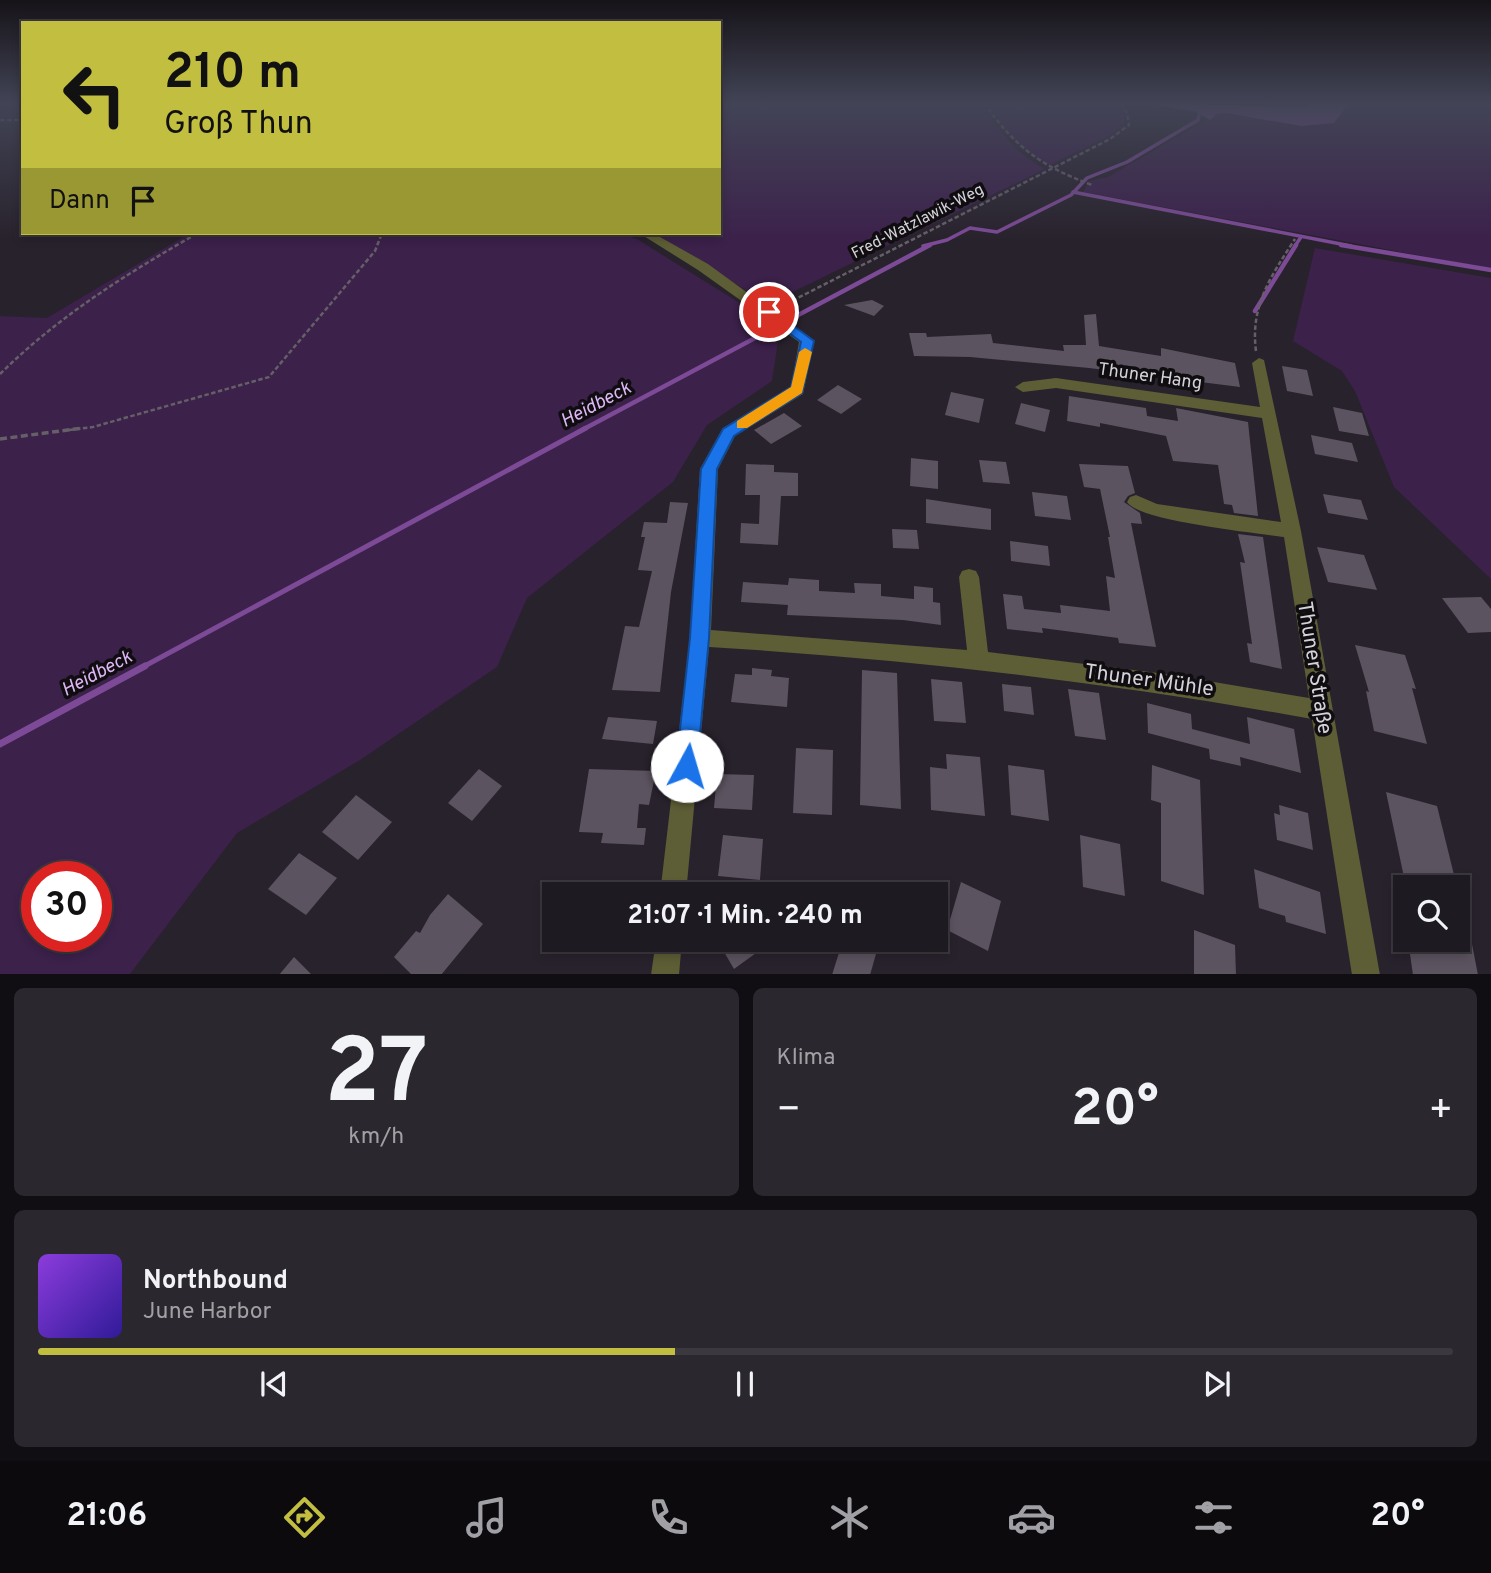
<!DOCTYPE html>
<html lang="de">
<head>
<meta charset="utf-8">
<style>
  body { margin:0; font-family:Overpass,sans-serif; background:#2b272e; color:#f1f3f6; height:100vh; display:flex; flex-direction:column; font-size:26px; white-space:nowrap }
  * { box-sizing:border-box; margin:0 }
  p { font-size:23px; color:#a1a1a5 }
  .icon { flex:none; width:38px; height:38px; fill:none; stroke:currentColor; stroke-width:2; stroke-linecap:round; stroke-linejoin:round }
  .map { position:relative; height:974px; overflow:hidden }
  .panel { display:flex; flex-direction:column; gap:14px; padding:14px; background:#100e12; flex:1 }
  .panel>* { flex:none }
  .guide { position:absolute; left:21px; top:21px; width:700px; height:214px; border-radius:0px; box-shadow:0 4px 10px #0003,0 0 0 2px #3c383f; background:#c1be40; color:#111; overflow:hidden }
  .tools { position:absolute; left:1393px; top:875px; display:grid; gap:14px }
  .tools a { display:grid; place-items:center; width:77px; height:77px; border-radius:0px; background:#1e1a21; box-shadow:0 4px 10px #0003,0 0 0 2px #3c383f; font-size:35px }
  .speed { position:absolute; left:21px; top:861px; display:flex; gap:14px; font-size:35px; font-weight:700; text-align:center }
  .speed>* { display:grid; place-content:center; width:91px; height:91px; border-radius:50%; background:#1e1a21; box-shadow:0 4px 10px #0003,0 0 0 2px #3c383f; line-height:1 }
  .speed .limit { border:10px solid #d22; background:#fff; color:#111 }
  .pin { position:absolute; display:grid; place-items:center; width:60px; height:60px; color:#fff; margin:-30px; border:4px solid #fff; border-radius:50%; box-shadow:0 2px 7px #0007 }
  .me { position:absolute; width:77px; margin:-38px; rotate:6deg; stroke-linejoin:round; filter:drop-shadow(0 0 5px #0008) }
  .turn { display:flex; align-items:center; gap:24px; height:147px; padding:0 28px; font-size:32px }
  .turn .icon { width:91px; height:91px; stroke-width:2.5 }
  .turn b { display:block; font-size:49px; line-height:60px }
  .then { display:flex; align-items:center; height:66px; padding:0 28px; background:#0003; gap:14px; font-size:26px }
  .big { font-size:52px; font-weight:700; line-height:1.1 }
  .panel .widget { flex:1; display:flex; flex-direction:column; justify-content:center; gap:10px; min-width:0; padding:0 24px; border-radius:10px; background:#2b272e }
  .panel .dial { align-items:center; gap:0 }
  .dial b { font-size:91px; line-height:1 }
  .song { display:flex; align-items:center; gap:21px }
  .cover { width:84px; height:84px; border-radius:10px; background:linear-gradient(135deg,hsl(270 70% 55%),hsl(250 70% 35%)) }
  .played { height:7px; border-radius:4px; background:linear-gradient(90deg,#c1be40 45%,#3c383f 45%) }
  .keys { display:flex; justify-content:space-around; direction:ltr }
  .heat { display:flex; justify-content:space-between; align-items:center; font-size:38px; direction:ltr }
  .panel .tiles { flex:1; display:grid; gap:14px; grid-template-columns:1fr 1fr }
  .widget:last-child { grid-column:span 2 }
  .trip { position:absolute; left:542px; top:882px; width:406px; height:70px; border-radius:0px; background:#1e1a21; box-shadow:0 4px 10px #0003,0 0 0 2px #3c383f; font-weight:700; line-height:70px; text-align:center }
  .dock { display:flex; height:112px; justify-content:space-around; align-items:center; background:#0c0a0d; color:#a1a1a5 }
  .dock .icon { width:49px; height:49px }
  .dock .on { color:#c1be40 }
  .dock b { font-size:32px; color:#f1f3f6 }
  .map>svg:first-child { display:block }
  .green { fill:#3c214b; fill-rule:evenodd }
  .water { fill:#7c4a96 }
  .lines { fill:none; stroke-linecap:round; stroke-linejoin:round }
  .stream-far3 { stroke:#7c4a96; stroke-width:3.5 }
  .stream-far2 { stroke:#7c4a96; stroke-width:4.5 }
  .stream-far1 { stroke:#7c4a96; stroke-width:5 }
  .stream { stroke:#7c4a96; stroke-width:7 }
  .building { fill:#5b535f }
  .path-far1 { stroke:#655f68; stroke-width:2.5; stroke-dasharray:4.5 2.5; stroke-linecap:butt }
  .path { stroke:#655f68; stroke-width:3.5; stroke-dasharray:7 3.5; stroke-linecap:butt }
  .minor { fill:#5d5d36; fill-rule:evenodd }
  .route { fill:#1a73e8; stroke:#114b97; stroke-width:2 }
  .slow { fill:#f59e0b }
  .labels { text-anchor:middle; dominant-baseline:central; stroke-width:7; stroke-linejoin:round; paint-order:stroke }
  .far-street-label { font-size:16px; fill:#d5d1d8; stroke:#100d11 }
  .street-label { font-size:18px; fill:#d5d1d8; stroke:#100d11 }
  .water-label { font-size:19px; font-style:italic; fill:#ddb6f4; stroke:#100d11 }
  .near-street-label { font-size:21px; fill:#d5d1d8; stroke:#100d11 }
</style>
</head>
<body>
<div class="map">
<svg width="1491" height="975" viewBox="0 0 1491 975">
  <rect width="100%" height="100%" fill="#28222c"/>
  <g class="green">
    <path d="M719,103H981C998,130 1016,154 1045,169L768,304L654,233H719Z"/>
    <path d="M987,103H1117L1125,113L1124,123L1111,135L1050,165C1021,153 1005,129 987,103Z"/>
    <path d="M1349,103H1491V269L1083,192L1089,181L1108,177L1217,114L1334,123Z"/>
    <path d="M190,233H616L637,239L762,317L778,341L772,381L707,425L673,482L527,598L497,667L360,760L237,833L130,974H0V316L47,318ZM37,877H96V936H37Z"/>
    <path d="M1315,248L1491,278V579L1394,487L1355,391L1342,371L1293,341Z"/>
  </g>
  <path class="water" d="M1142,103L1305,107L1312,103H1349L1334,123L1301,126L1227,113L1217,114L1210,120L1194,111Z"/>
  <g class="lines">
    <g class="stream-far3">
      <path d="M1073,192L1351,246"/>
      <path d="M923,246L947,240L970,228L997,232L1071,195L1087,178L1127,162L1198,120L1200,111"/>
      <path d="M1295,246L1301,237"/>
    </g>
    <g class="stream-far2">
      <path d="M1341,245L1491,270"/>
      <path d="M1255,311L1296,245"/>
      <path d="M582,430L930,245"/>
    </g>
    <path class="stream-far1" d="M141,668L586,428"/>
    <path class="stream" d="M0,744L145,666"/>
  </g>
  <g class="building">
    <path d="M872,300L884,306L874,316L844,305Z"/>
    <path d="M1096,314L1099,346L1161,356V348L1235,363L1240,387L1089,368L970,357L914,356L909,333H926L927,337L991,334L993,343L1064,351L1063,345H1086L1084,315Z"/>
    <path d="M1282,366L1307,370L1313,396L1287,391Z"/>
    <path d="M838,385L862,399L841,414L817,400Z"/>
    <path d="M951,392L984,399L979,423L945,415Z"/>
    <path d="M1069,396L1146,408L1147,416L1178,421L1176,408L1248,422L1258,516L1234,513L1232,505L1224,504L1218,465L1173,461L1166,436L1100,423V427L1067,421Z"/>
    <path d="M1021,403L1050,410L1045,432L1015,424Z"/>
    <path d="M1333,407L1362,413L1369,436L1339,431Z"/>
    <path d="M784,413L802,426L771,444L754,430Z"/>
    <path d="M1311,435L1352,443L1358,462L1315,454Z"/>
    <path d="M911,458L938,461V489L910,486Z"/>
    <path d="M979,460L1006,462L1010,484L983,482Z"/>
    <path d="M746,464L774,465V472L798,473V496H781L778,545L740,543L741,523L759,524L760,495H745Z"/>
    <path d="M1079,464L1128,466L1135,493L1128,496L1124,502L1140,513L1142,524L1131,523L1156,647L1119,643L1118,638L1042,628L1043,633L1007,629L1003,594L1022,596L1024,609L1061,613L1060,605L1110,611L1106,576L1115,578L1108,537H1110L1100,489L1084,487Z"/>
    <path d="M1032,492L1067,496L1071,520L1035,516Z"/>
    <path d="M1323,494L1361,500L1368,520L1328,513Z"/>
    <path d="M926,499L991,509V530L926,523Z"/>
    <path d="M670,502L688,503L671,592L660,692L612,690L625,626L639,627L652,571L638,570L645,537H641L644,522L667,523Z"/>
    <path d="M892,529L917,530L919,549L893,548Z"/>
    <path d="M1238,534L1263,537L1282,669L1250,662L1247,643L1252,644L1240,562L1245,563Z"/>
    <path d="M1010,541L1048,546L1050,566L1011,561Z"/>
    <path d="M1317,547L1364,555L1377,590L1328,582Z"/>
    <path d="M789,578L819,580V591L855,593L854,583L881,584V596L914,599V586L933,588V602L940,603L941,625L903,620L787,615L788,605L741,602L743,582L788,585Z"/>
    <path d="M1481,597L1491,609V632L1468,633L1442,598Z"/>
    <path d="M1355,645L1405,655L1416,689L1412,688L1427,744L1374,731L1366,691L1369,692Z"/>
    <path d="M752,668L772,670L771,676L789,678L787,707L731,702L735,674L752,675Z"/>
    <path d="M862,670L897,673L901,809L860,805Z"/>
    <path d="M931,679L962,682L966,723L934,721Z"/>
    <path d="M1002,684L1031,687L1034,715L1004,711Z"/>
    <path d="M1068,689L1099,693L1106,740L1075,736Z"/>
    <path d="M1147,703L1191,714L1192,729L1250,744L1247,717L1294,729L1301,773L1240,757L1241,766L1210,759L1209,749L1148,733Z"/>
    <path d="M608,717L657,721L653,744L602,739Z"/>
    <path d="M796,748L833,750L832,815L793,813Z"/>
    <path d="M946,754L980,757L985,816L931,810L930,767L947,769Z"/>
    <path d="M1008,765L1044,770L1049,821L1011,815Z"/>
    <path d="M1152,765L1200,780L1204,895L1161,881V803L1151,800Z"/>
    <path d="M479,769L502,786L472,821L448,803Z"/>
    <path d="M589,769L656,771L649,805L639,804L637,828H646L644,845L601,843L603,833L579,832Z"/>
    <path d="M717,774L754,775L752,810L714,808Z"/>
    <path d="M1386,792L1437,806L1457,887H1423L1405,882Z"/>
    <path d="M356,795L392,822L358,860L322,832Z"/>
    <path d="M1279,805L1308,813L1313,850L1277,840L1274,813L1280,815Z"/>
    <path d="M723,835L763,839L760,880L718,876Z"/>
    <path d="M1080,835L1120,844L1125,896L1083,887Z"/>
    <path d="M299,853L337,878L306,915L268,889Z"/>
    <path d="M1254,869L1320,892L1326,934L1286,922L1285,916L1259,908Z"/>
    <path d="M961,882L1001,901L988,951L947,930Z"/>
    <path d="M448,894L483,924L441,975H412L394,957L416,931L420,933L430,915Z"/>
    <path d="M1194,930L1235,945L1236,975H1194Z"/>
    <path d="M1458,934L1471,939L1478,975H1413L1408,940H1458Z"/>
    <path d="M717,940H774L734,969Z"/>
    <path d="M843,940L876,954L870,975H832Z"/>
    <path d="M294,957L312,975H279Z"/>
  </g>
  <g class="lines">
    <g class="path-far1">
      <path d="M984,103C1016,148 1041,166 1092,185"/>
      <path d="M0,120H23"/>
      <path d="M780,307L1110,139L1129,125L1127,113L1120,103"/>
      <path d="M1256,351C1250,306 1271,276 1295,239"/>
      <path d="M0,374C59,316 126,274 198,233"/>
      <path d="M69,430L93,427L269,377L375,251L382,233"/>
    </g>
    <path class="path" d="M0,439L83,428"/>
    <g class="minor">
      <path d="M639,233H653L708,264L814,341L803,394L735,436L718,469L711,630L967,650L959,577L962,571L969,569L976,571L979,577L988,652L1166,674L1309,698L1284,537C1257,533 1138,521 1127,502L1130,497L1136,495L1157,504L1281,522L1262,418L1056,388L1023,392L1015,387L1023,382L1056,378L1260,407L1252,363L1259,358L1264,360L1301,531L1380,975H1352L1312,719C1112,683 912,659 709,647L686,894H660L690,638L700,469L723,428L791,388L799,342L698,270Z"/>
      <path d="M656,940H682L679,975H651Z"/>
    </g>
  </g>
  <linearGradient id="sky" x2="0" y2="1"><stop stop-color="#161318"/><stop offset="0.43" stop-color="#424456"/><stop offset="1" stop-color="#424456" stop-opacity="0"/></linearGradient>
  <rect width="1491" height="240" fill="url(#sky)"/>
  <path class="route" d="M769,308L814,341L802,393L734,436L717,469L709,638L697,766L694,774L687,776L679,774L676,766L690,638L701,469L723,429L791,387L801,342L765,315V310Z"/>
  <path class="slow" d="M805,348L812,352L802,393L747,428H737V421L791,387L799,352Z"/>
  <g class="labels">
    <g class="far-street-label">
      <text transform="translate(918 222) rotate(-27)">Fred-Watzlawik-Weg</text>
    </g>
    <g class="street-label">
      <text transform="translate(1150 377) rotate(8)">Thuner Hang</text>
    </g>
    <g class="water-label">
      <text transform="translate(596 405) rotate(-28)">Heidbeck</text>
      <text transform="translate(97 674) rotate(-28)">Heidbeck</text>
    </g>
    <g class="near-street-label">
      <text transform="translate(1314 668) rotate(81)">Thuner Straße</text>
      <text transform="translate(1149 681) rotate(8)">Thuner Mühle</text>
    </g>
  </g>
</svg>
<div class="tools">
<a><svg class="icon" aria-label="search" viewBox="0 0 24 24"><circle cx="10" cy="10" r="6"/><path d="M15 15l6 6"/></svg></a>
</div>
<div class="speed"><div class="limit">30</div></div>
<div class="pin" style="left:769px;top:312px;background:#d93025"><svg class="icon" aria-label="arrive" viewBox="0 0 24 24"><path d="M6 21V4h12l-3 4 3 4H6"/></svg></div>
<svg class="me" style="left:687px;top:766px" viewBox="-20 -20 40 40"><circle r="19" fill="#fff"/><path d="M0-13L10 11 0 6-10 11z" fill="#1a73e8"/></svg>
<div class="trip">21:07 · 1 Min. · 240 m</div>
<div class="guide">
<div class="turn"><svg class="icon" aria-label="left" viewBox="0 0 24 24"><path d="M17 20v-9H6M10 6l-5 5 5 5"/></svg><div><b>210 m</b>Groß Thun</div></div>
<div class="then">Dann<svg class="icon" aria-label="arrive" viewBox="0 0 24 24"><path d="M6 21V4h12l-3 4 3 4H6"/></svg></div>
</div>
</div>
<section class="panel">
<div class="tiles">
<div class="widget dial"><b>27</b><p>km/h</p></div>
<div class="widget"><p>Klima</p>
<div class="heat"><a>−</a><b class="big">20°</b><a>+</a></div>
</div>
<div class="widget">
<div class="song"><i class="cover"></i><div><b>Northbound</b><p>June Harbor</p></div></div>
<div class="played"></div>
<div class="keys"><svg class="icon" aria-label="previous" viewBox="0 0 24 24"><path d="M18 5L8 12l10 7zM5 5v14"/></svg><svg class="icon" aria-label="pause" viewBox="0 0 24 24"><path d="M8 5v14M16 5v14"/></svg><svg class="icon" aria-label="next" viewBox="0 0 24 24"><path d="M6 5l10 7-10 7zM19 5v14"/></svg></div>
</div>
</div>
</section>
<nav class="dock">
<b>21:06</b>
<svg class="icon on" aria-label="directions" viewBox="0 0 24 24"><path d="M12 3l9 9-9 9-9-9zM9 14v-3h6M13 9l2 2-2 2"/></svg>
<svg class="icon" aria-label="music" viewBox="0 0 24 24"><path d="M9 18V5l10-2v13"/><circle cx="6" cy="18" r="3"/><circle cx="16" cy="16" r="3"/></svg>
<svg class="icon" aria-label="phone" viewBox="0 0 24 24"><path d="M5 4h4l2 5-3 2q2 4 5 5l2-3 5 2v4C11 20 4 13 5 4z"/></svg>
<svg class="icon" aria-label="climate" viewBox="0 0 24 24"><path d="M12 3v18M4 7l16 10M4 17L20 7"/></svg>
<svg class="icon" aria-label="car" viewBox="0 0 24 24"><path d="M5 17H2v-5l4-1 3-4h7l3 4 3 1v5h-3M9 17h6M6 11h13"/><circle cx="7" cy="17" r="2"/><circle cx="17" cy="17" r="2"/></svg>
<svg class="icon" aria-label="filters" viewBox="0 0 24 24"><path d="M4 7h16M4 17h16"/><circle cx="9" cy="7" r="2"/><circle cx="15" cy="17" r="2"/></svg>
<b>20°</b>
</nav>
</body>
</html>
